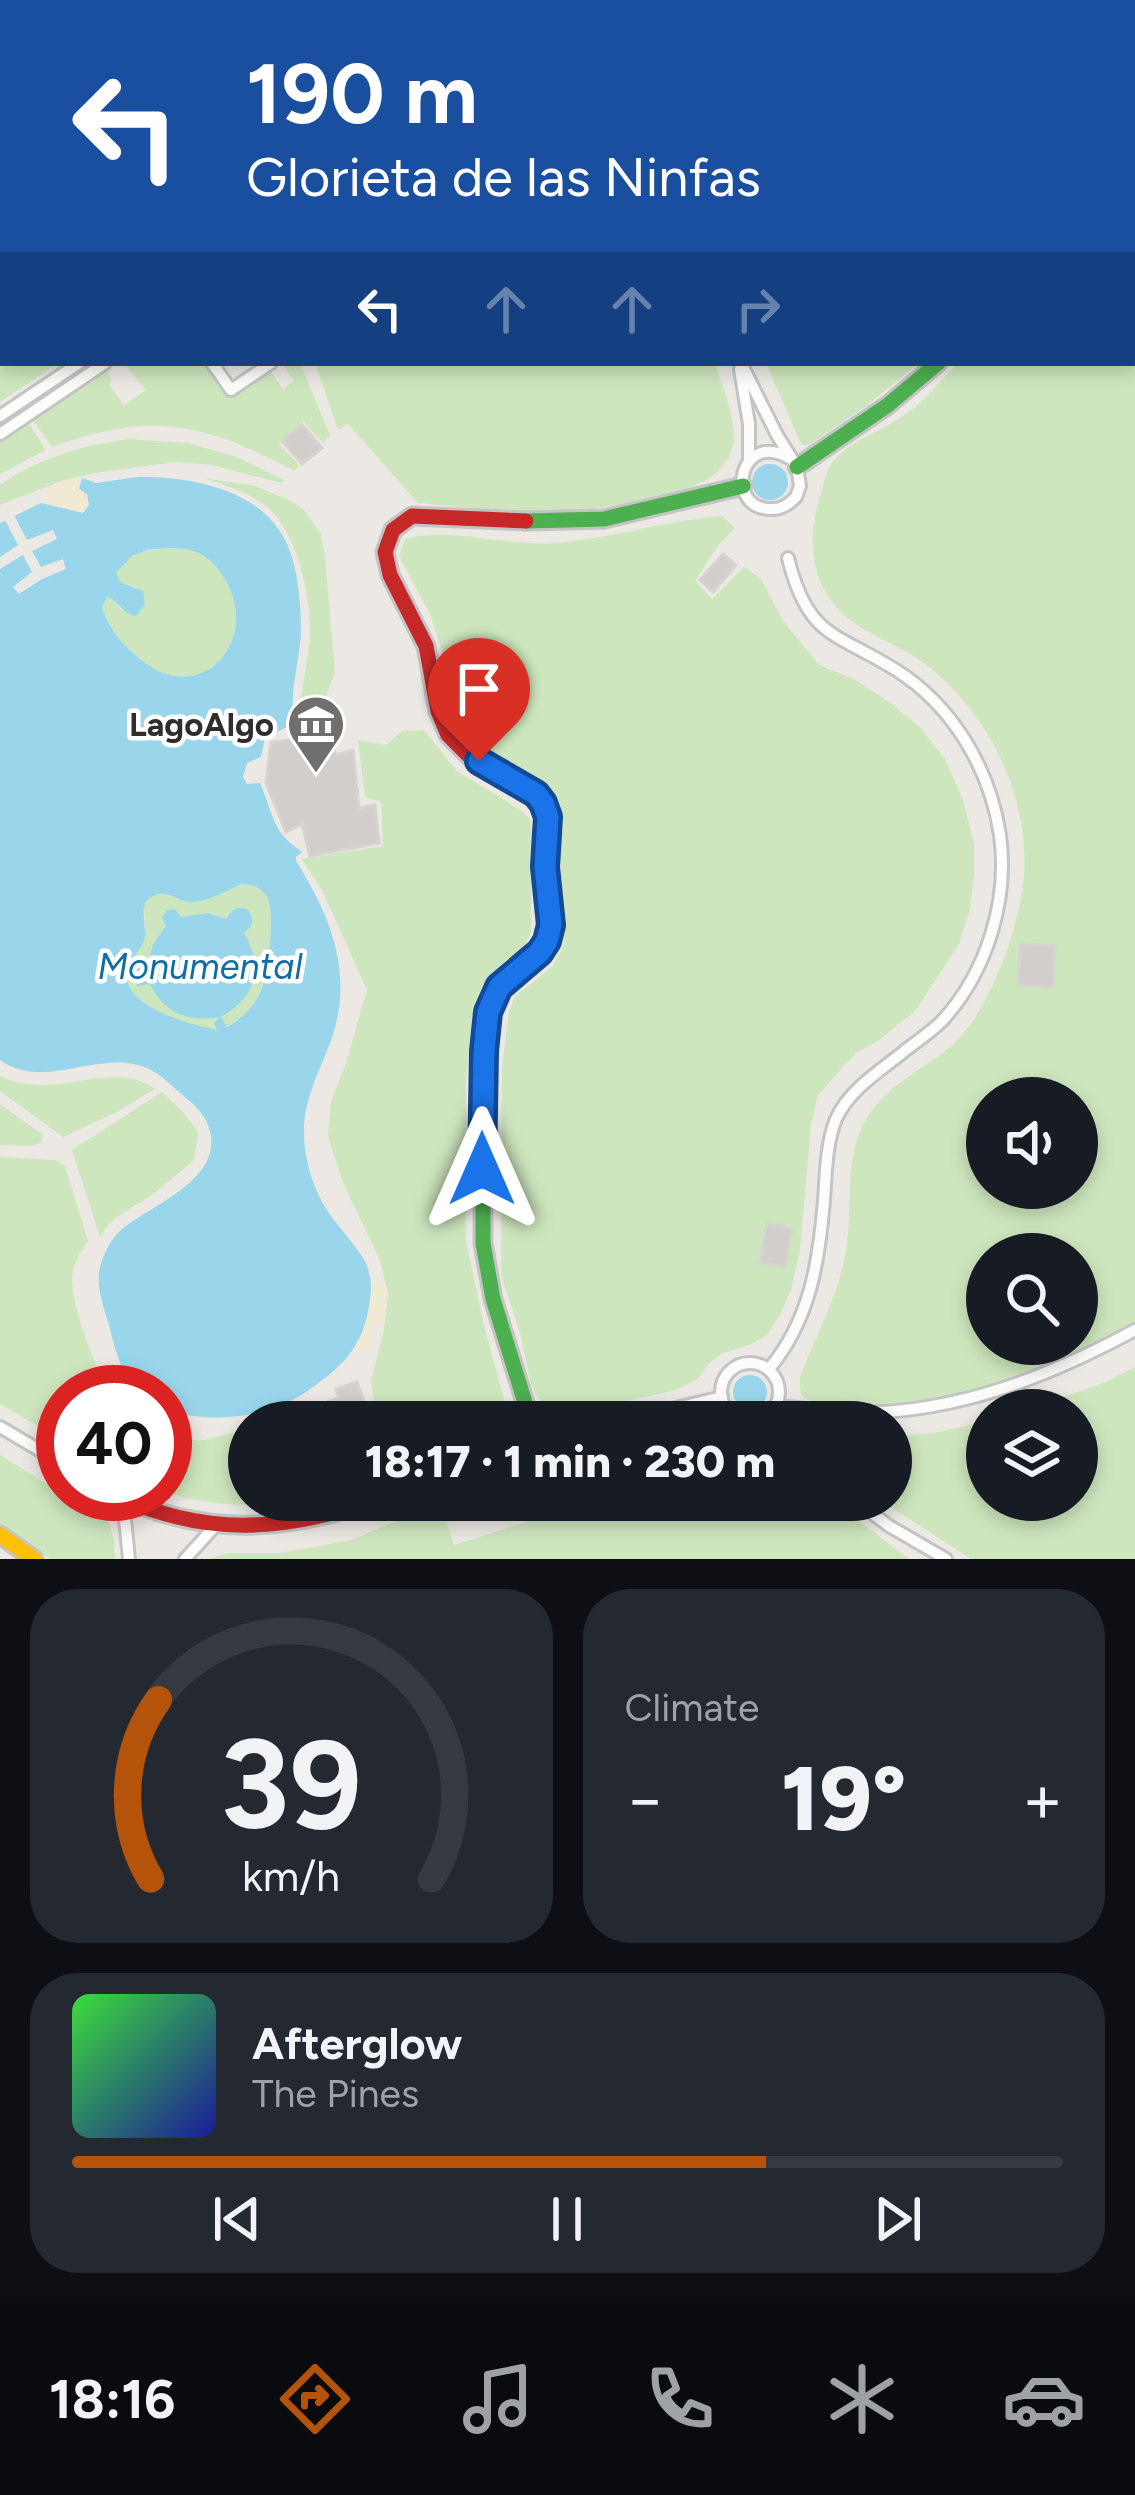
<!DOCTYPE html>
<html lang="en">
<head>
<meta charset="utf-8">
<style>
  body { margin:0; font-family:Figtree,sans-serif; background:#242831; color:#f1f3f6; height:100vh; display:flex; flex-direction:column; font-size:45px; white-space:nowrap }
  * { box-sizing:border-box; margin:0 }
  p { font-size:39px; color:#9ea1a6 }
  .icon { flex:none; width:66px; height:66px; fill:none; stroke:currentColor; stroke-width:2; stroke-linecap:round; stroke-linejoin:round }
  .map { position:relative; height:1559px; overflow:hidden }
  .side { display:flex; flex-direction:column; gap:30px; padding:30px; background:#0d0f14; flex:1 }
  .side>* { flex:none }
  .hud { position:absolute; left:0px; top:0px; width:1137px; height:366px; box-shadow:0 6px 18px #0003; background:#1a4fa0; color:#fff; overflow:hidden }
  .fabs { position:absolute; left:966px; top:1077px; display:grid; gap:24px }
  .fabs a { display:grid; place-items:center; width:132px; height:132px; border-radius:50%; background:#171b24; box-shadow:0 6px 18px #0003; font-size:60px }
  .speed { position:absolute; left:36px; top:1365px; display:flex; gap:24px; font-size:60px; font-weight:700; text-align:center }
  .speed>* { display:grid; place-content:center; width:156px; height:156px; border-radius:50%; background:#171b24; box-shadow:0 6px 18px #0003; line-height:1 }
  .speed .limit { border:18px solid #d22; background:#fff; color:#111 }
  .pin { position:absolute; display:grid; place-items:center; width:102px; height:102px; color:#fff; margin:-123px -51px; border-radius:50% 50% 50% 0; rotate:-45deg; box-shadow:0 0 12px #0007 }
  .pin .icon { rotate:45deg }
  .me { position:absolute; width:132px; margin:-66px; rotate:0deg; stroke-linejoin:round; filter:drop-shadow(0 0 9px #0008) }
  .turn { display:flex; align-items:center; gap:42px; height:252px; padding:0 48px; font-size:54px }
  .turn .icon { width:156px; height:156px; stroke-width:2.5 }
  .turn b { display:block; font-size:84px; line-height:102px }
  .lanes { display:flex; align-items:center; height:114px; padding:0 48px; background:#0003; justify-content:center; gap:60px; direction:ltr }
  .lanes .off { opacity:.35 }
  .big { font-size:90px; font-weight:800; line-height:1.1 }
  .side .tile { flex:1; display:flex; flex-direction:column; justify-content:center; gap:18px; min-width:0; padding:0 42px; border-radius:48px; background:#242831 }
  .side .dial { align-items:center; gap:0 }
  .dial svg { height:312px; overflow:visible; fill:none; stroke:#363941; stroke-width:7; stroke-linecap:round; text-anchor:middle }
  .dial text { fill:#f1f3f6; stroke:none }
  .song { display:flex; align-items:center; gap:36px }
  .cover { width:144px; height:144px; border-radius:18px; background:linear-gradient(135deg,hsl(120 70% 55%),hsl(240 70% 35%)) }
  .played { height:12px; border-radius:6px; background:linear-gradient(90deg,#b45309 70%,#363941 70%) }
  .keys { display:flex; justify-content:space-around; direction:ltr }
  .heat { display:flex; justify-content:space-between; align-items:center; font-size:66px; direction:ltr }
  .side .tiles { flex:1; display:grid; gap:30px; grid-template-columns:1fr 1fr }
  .tile:last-child { grid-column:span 2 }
  .trip { position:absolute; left:228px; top:1401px; width:684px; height:120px; border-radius:60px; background:#171b24; box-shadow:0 6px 18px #0003; font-weight:800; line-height:120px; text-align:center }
  .dock { display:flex; height:192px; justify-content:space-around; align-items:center; background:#090b0e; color:#9ea1a6 }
  .dock .icon { width:84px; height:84px }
  .dock .active { color:#b45309 }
  .dock b { font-size:54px; color:#f1f3f6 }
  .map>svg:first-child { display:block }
  .green { fill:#cee6be; fill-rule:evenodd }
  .sand { fill:#f0ead3 }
  .water { fill:#99d6ec; fill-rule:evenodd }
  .pier { fill:#ece8e4 }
  .building { fill:#d1cecb; stroke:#d7d4d0; stroke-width:3 }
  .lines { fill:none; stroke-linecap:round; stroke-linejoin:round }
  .street-casing { stroke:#c5c4c5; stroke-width:16 }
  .fast-casing { stroke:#c5c4c5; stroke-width:21 }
  .slow-casing { stroke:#c5c4c5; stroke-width:21 }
  .jam-casing { stroke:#c5c4c5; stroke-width:21 }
  .street { stroke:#fcfcfb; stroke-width:10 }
  .fast { stroke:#4caf50; stroke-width:15 }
  .slow { stroke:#ffc107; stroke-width:15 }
  .jam { stroke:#c62828; stroke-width:15 }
  .route-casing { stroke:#114b97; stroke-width:30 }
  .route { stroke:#1a73e8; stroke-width:21 }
  .labels { text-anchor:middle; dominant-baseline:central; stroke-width:9; stroke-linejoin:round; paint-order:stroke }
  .poi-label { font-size:33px; font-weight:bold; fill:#2e2e2e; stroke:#fff; text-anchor:end }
  .water-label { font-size:36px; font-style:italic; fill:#0d6fa3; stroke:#fff }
</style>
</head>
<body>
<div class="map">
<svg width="1135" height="1559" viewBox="0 0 1135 1559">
  <rect width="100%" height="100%" fill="#ece8e4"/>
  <g class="green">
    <path d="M693,0H1135V111L1134,3H690Z"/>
    <path d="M3,28V215L0,213V30Z"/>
    <path d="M1135,154V1326C1099,1345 1063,1364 1024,1378C962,1398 893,1412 828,1404C821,1403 807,1402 802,1396C800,1392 800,1382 800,1377C816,1334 839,1296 846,1250C853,1209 844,1163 863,1125C881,1088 921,1071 950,1047C989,1015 1021,924 1024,875C1029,791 985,704 915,657C890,641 858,631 838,609C807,575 808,531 822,490C824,482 826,471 831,464C849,440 883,431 906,414C926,400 941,380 958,363H1134ZM987,1098H1077V1188H987ZM987,1254H1077V1344H987Z"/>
    <path d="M3,322V363H59L0,402V323Z"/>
    <path d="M124,363H205L228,397L270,370L283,389L294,381L282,363H300L330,436L323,443L303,421L279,444L299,465L294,471C202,422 152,411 52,447L32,419L105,370L112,380L109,385L124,405L146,390Z"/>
    <path d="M315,363H715C722,388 741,426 731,452C718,484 685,489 655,496C635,501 614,506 593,509C543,517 469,508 418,503L348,424L338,430Z"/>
    <path d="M766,363H919L866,406L809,445H803L799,439Z"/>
    <path d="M28,422L46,450L0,474V441Z"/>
    <path d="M128,439L188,443L237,457L284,480L282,483L211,465L175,462L95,473L61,481L0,505V485C37,459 83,445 128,439Z"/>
    <path d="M203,478L255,486L289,500L304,510L320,533L325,555L335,673L318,715L307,719L299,717C301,689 309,660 310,633C310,593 297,528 263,504C244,491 224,485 203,478Z"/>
    <path d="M722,516L735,528L717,547L695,581L712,599L744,567L761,579L784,622L819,665L854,679L892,704L919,726L945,759L963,800L974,843V876L970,909L959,944L916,1010L878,1041L856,1053L818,1095L811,1124L800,1250L791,1290L780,1315L767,1335L752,1344L721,1354L710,1362L698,1379L676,1390L574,1413L545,1405L537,1397L531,1384L520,1333L501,1275L502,1067L509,1012L515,996L552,967L564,944L565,917L559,849L564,823L544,784L479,744L462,728L447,666L430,614L399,556L405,539C453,526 505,547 555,543C611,539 666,520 722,516Z"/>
    <path d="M149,549C164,549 182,546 196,552C211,558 221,571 228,585C258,645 198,708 140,659C123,645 108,628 102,606L107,597L114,600L120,609L136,615L145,605L137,588L120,582L116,574L132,556Z"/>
    <path d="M424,730L457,771L522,811L530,819L532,834L531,933L521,951L501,965L482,986L472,1017L466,1081V1241L484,1325L507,1411L496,1422H376L371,1380L384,1330L388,1293L380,1260L343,1183L328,1136L331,1102L346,1063L367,990L322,890L302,859L383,846L381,802L365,797L358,740L386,745L402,731Z"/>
    <path d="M242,884C252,885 261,887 267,896C276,912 268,976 260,993C253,1009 241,1019 226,1027L222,1019L218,1031C191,1024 118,1007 127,969C130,955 144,944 145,927C146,914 139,902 154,895C166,890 171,898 180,900C201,905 224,892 242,884Z"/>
    <path d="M0,1076C53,1103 112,1057 155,1089L117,1112L63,1137L0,1091Z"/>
    <path d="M162,1092L183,1112L198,1132L194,1160C178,1173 163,1188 146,1199C127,1211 112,1216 100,1237L72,1150Z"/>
    <path d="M0,1104L43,1135L41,1143L31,1146L0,1145Z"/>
    <path d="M0,1157L55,1160L65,1166L88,1241C80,1253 73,1263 72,1277C71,1304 95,1368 109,1392H63V1441L0,1404Z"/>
    <path d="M1135,1367V1559H971L880,1500H891V1436L934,1433L987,1421V1500H1077V1410H1029L1108,1381Z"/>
    <path d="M249,1429V1500H312C260,1507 215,1508 165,1492V1434L199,1441Z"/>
    <path d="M0,1455L109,1523L114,1540L115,1559H50L0,1526Z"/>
    <path d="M567,1500H831L909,1559H210L227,1553H279L351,1540L440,1503L454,1545L535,1519L537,1521L569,1512Z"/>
  </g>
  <g class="sand">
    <path d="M80,478L79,489L76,490L84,493L88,498V508L85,512L48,505L45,496L47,489L66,480Z"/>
    <path d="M371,1281L375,1283L385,1282L388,1293L383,1327L380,1323L374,1324L367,1352L356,1348C369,1328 371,1304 371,1281Z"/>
  </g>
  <g class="water">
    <circle cx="770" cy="482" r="18"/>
    <path d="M138,477C189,476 260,489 285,540C298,565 301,603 301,631C300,662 288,693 295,723L265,738L261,757L247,763L243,777L247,784L260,783C274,815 271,831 302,852L296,857V861C332,918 355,977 330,1043C319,1072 304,1099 304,1131C304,1165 316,1198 337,1224C347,1236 357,1248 365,1261C372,1276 372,1290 369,1306C362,1349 341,1368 306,1392C267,1418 210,1425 165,1409V1392H138C121,1372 115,1350 109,1325C104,1308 97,1290 99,1272C102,1257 109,1241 120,1231C148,1206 226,1180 209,1128C205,1113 191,1102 180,1093C171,1085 162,1076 151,1070C103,1045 46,1093 0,1060V523L41,503L83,513L89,505L87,494L79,489L82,478L96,483ZM149,549C164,549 182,546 196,552C211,558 221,571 228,585C258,645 198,708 140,659C123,645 108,628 102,607L107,597C119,600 120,613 136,616L145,605L143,591L120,582L116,573L132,556ZM242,884C253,885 261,887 267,897C276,912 268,976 260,993C253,1008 241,1019 227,1027L221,1017C256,996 265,969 244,933L252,925V917L247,909C236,906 232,909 226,919L208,913L181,917L175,909L167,910L162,917L166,926L153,944L147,967H140L133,973L134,982L138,986L150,984C164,1013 188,1023 220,1017L214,1023L217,1030C190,1024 116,1006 128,967C132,955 143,950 145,936C146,921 137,902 155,895C169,890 177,902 190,902C208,902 226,891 242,884Z"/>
    <circle cx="750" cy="1392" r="17"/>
  </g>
  <path class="pier" d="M14,515L27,540L53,530L57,539L32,551L41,567L63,559L66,569L42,579L19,594L13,587L32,572L23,555L0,569V557L18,545L5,520Z"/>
  <g class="building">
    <path d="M302,424L322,448L302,464L282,441Z"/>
    <path d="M723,554L736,565L713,592L700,580Z"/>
    <path d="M330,736L336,755L353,750L359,808L375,805L379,843L310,856L302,824L286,832L266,783L271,742Z"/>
    <path d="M1020,944L1055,946L1053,987L1018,985Z"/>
    <path d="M767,1223L792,1228L785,1267L760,1263Z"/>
    <path d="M357,1382L372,1422H274V1420L339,1398L336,1389Z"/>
  </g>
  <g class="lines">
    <g class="street-casing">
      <g id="street">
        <path d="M259,0L260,3"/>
        <path d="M410,3L413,0"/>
        <path d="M629,3L634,0"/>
        <path d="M667,3L668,0"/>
        <path d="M1134,131L1135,130"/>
        <path d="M0,308H3"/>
        <path d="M212,363L231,390L271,363"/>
        <path d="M741,363L777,435L797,467L800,486L796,497C788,505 781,510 769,509C723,506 741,428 791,459"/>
        <path d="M740,369L749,424V461"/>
        <path d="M0,416L79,363"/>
        <path d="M0,434L105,363"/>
        <circle cx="750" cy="1392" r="29"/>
        <path d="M769,1369C810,1320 819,1262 824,1200C826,1173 826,1144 836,1119C850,1088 882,1070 907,1049C919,1040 932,1031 942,1021C987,972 1009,900 1000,835C990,769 953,706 896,670C835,632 808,638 788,558"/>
        <path d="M776,1406C804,1408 832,1413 860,1413C959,1412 1050,1376 1135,1330"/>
        <path d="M617,1422L722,1397"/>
        <path d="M0,1427L63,1464"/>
        <path d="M123,1499L129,1559"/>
        <path d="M855,1500L889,1526L946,1559"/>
        <path d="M185,1559L217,1524"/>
      </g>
    </g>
    <g class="fast-casing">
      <g id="fast">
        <path d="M797,467L888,405L938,363"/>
        <path d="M526,521L604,519L743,486"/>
        <path d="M531,1422L493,1299L483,1243V1051L488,1012L499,987L540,952L551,925L545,867L548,820"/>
      </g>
    </g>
    <g class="slow-casing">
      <path id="slow" d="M0,1535L34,1559"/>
    </g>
    <g class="jam-casing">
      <g id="jam">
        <path d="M526,521L412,516L393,530L385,552L390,575L426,646L438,711L448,735L472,759L536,794L543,803L548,820"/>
        <path d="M113,1494C203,1537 283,1532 376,1500"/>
      </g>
    </g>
    <use href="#street" class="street"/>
    <use href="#fast" class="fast"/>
    <use href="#slow" class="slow"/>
    <use href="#jam" class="jam"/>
  </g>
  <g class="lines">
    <g class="route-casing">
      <path id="route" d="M479,761L536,794L543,803L548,817L545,867L551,925L547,941L540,952L499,987L488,1012L484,1051L482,1169"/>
    </g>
    <use href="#route" class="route"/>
  </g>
  <defs>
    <g id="museum-pin" transform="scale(3)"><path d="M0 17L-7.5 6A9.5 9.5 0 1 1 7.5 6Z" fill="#706f6e" stroke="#fff"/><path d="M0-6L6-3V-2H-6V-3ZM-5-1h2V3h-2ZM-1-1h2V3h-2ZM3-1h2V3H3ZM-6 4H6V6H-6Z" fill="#fff"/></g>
  </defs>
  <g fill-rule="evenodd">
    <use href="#museum-pin" x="316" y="724"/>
  </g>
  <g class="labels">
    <g class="poi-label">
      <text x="274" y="724">LagoAlgo</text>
    </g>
    <g class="water-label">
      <text x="200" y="966">Monumental</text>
    </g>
  </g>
</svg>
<div class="fabs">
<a><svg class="icon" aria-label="sound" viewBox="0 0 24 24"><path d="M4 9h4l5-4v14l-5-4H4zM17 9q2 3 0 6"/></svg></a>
<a><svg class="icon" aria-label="search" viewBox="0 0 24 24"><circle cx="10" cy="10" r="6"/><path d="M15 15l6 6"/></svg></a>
<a><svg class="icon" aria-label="layers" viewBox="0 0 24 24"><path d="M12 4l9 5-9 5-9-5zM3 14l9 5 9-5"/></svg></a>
</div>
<div class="speed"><div class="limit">40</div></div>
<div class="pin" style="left:479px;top:761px;background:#d93025"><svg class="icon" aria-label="arrive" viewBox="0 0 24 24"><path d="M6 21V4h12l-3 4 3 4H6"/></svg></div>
<svg class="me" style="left:482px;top:1169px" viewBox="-20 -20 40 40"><path d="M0-17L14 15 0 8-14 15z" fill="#1a73e8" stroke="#fff" stroke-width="4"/></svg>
<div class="trip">18:17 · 1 min · 230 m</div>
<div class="hud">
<div class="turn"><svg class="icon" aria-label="left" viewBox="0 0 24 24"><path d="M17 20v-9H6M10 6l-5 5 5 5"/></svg><div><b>190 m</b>Glorieta de las Ninfas</div></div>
<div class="lanes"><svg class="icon" aria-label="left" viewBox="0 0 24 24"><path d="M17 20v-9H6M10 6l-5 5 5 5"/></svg><svg class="icon off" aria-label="ahead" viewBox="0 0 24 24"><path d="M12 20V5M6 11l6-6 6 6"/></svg><svg class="icon off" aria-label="ahead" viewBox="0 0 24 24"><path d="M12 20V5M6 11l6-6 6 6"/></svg><svg class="icon off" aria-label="right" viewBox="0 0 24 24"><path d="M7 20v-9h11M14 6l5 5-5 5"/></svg></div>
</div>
</div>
<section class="side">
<div class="tiles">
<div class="tile dial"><svg viewBox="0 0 100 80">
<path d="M14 69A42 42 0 1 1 86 69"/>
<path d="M14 69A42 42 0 0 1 16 23" stroke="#b45309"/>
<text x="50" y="56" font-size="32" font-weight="700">39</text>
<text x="50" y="72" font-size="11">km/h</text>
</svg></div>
<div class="tile"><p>Climate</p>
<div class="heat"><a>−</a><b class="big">19°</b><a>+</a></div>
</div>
<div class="tile">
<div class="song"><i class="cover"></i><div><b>Afterglow</b><p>The Pines</p></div></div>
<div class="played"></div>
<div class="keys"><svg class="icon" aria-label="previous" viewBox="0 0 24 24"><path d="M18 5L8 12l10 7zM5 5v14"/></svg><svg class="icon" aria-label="pause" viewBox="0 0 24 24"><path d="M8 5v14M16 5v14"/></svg><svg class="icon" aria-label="next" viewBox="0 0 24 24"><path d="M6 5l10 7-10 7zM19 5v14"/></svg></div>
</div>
</div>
</section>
<nav class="dock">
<b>18:16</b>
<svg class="icon active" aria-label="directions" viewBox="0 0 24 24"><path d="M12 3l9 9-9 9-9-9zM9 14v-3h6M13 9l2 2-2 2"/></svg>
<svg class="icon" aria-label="music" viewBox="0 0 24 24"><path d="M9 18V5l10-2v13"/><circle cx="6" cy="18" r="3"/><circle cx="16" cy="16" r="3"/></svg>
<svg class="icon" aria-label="phone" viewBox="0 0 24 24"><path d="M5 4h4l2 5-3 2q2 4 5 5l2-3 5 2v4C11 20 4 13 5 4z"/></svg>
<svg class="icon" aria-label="climate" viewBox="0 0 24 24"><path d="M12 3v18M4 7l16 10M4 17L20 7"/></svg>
<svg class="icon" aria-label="car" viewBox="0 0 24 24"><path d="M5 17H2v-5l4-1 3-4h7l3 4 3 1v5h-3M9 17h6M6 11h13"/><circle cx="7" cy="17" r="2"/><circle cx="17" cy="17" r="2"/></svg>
</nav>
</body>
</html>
